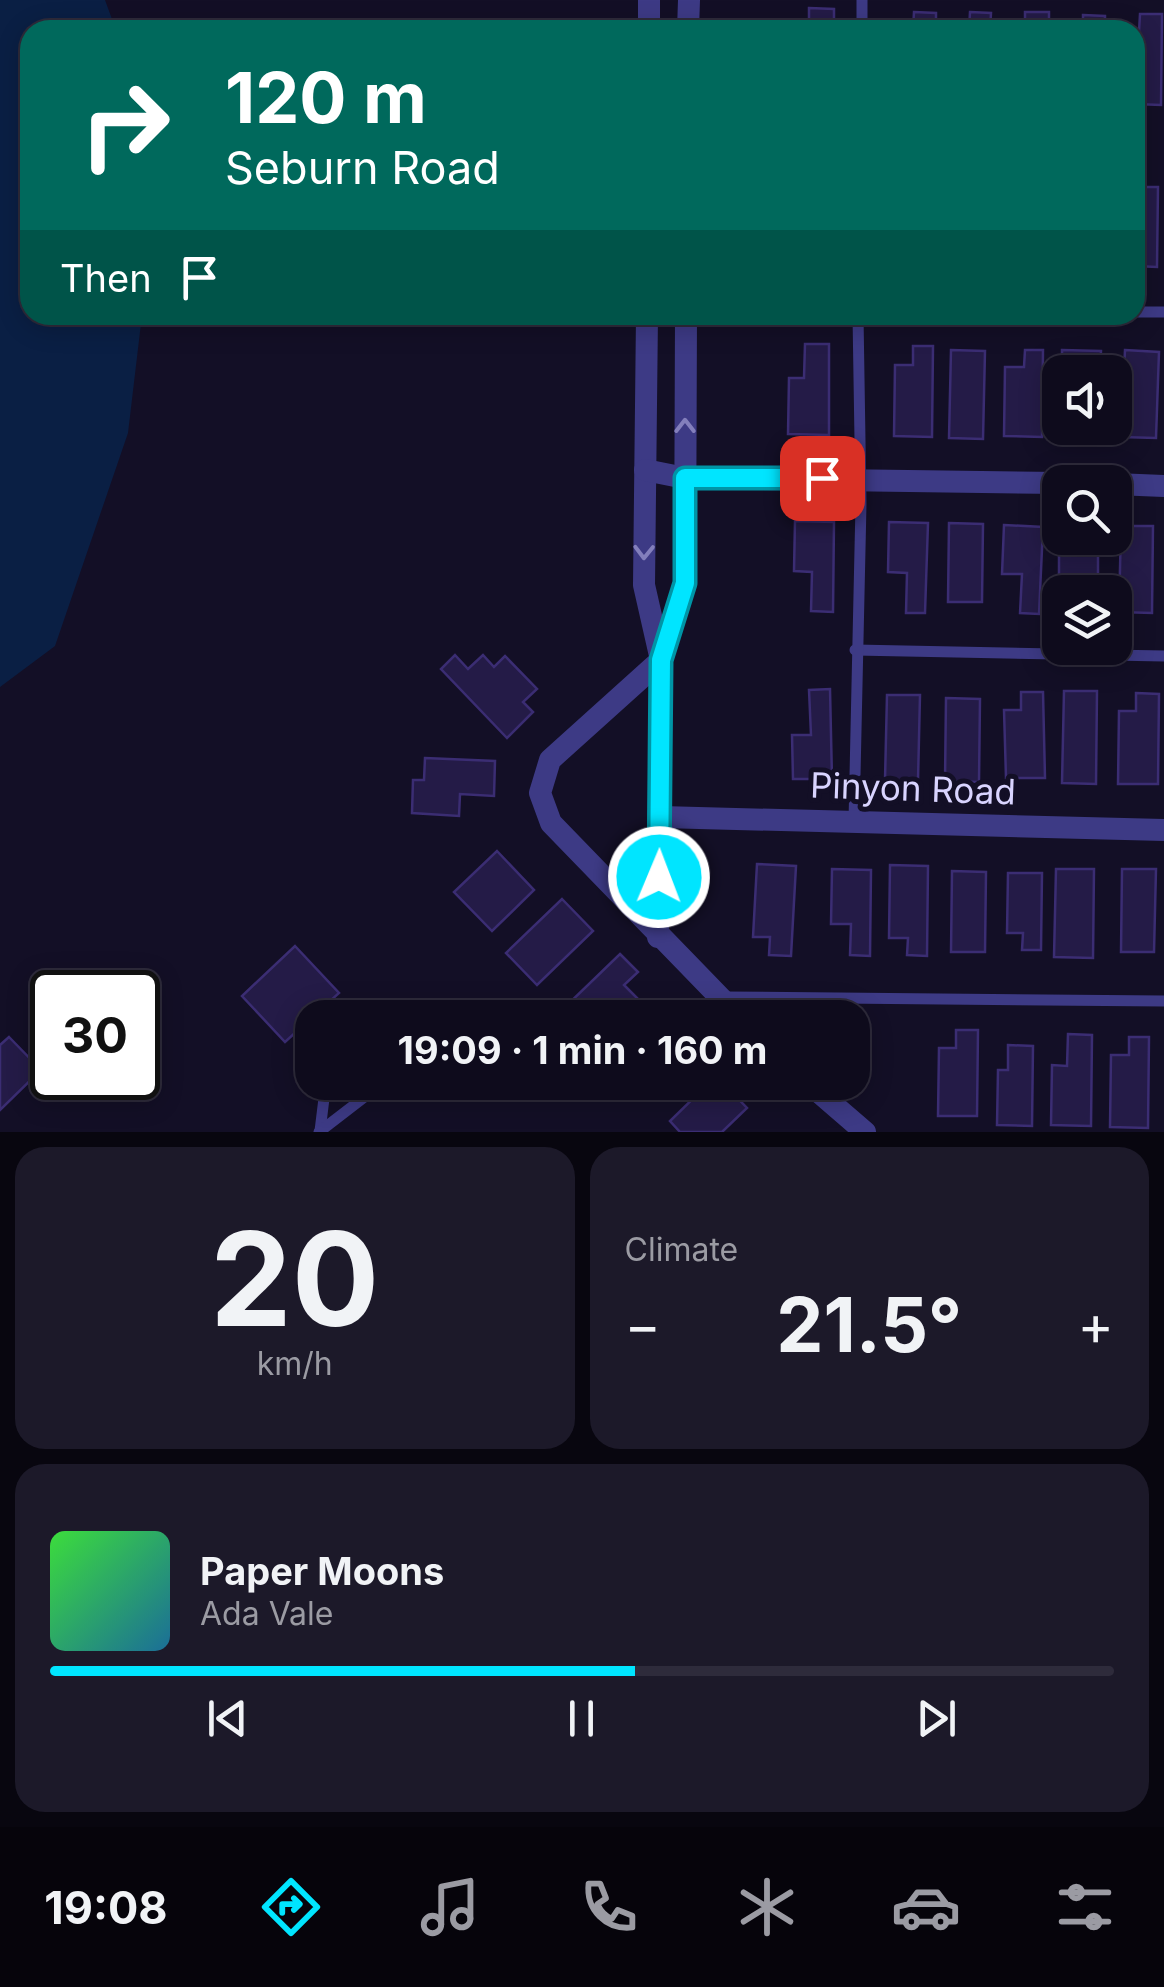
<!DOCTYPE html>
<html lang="en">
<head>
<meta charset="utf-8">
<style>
  body { margin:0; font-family:Inter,sans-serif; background:#1c1929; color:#f1f3f6; height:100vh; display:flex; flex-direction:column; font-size:38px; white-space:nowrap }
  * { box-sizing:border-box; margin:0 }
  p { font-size:32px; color:#9b9ba3 }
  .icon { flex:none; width:55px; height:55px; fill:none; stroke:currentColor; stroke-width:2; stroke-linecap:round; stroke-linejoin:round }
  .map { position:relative; height:1132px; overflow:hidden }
  .details { display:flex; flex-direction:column; gap:15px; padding:15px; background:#08060f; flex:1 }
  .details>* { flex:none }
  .hud { position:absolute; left:20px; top:20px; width:1125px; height:305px; border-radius:30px; box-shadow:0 5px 25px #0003,0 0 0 2px #2e2b3b; background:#00695c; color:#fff; overflow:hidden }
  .fabs { position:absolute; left:1042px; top:355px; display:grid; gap:20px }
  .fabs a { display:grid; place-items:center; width:90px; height:90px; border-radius:20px; background:#0e0b1c; box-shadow:0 5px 25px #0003,0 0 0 2px #2e2b3b; font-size:50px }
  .speed { position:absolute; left:30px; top:970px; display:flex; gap:20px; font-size:50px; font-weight:700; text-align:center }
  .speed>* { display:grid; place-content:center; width:130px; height:130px; border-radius:50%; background:#0e0b1c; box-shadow:0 5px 25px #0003,0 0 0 2px #2e2b3b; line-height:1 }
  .speed .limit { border:5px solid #111; border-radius:15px; background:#fff; color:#111 }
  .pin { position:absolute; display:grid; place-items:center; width:85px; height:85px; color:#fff; margin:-42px; border-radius:20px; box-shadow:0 5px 15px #0006 }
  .me { position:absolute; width:110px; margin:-55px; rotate:1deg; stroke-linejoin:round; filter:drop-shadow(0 0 8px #0008) }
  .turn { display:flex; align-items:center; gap:35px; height:210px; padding:0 40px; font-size:45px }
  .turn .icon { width:130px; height:130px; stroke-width:2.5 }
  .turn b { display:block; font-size:70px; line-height:85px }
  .then { display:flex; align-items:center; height:95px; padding:0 40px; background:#0003; gap:20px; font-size:38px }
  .big { font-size:75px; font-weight:700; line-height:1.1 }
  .details .widget { flex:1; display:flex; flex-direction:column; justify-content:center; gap:15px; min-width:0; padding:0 35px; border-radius:30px; background:#1c1929 }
  .details .dial { align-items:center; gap:0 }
  .dial b { font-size:130px; line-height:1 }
  .song { display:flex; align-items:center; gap:30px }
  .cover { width:120px; height:120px; border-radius:15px; background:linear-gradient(135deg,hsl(120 70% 55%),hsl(200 70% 35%)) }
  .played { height:10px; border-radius:5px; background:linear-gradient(90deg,#00e5ff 55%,#2e2b3b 55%) }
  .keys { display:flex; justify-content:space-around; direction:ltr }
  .heat { display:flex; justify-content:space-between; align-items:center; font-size:55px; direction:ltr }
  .details .tiles { flex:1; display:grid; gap:15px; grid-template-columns:1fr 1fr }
  .widget:last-child { grid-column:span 2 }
  .trip { position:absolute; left:295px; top:1000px; width:575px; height:100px; border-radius:30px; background:#0e0b1c; box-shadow:0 5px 25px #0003,0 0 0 2px #2e2b3b; font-weight:700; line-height:100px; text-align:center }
  .dock { display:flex; height:160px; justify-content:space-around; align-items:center; background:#06040b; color:#9b9ba3 }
  .dock .icon { width:70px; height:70px }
  .dock .on { color:#00e5ff }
  .dock b { font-size:45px; color:#f1f3f6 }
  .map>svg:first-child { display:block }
  .water { fill:#0a1f44 }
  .building { fill:#241b47; stroke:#3b2d73; stroke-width:2.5 }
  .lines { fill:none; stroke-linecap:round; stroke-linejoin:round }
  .lane { stroke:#3d3a85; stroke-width:11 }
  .street { stroke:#3d3a85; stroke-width:22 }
  .oneway { stroke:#837fbc }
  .route-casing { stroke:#0095a6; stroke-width:25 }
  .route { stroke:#00e5ff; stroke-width:18 }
  .labels { text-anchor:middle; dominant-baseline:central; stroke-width:10; stroke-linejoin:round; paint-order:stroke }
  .street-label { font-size:35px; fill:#d9d4ff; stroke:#130f26 }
</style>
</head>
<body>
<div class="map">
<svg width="1164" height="1132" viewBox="0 0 1164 1132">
  <rect width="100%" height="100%" fill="#130f26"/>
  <path class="water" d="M0,0H105L116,30H30V315H142L128,433L55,646L0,687Z"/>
  <g class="building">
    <path d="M809,8L834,9V30H794L809,29Z"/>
    <path d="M914,12L936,13V30H913Z"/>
    <path d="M970,12L991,13L990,30H969Z"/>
    <rect x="1025" y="12" width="24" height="18"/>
    <path d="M1140,14H1162L1161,105L1135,104Z"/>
    <path d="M1083,15L1105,16V30H1083Z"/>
    <path d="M1135,187H1158L1157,267L1135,266Z"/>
    <path d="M805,344H829V435L788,434L789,378H804Z"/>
    <path d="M913,346H933L932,437L894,436L895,365H913Z"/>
    <path d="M951,350L985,351L983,439L949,438Z"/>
    <path d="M1025,350H1043L1042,437L1004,436L1005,367H1024Z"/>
    <path d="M1062,350L1101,351L1100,372H1062Z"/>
    <path d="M1125,350L1159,352L1156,438L1121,437Z"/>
    <path d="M1061,428H1100L1099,438L1061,437Z"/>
    <path d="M795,521L834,522L833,612L811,611L812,572L794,571Z"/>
    <path d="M889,522L928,523L925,613H906L907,573L888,572Z"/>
    <path d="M949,523L983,524L982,602H948Z"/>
    <path d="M1004,525L1043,527L1039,614L1020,613L1022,574H1002Z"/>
    <path d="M1121,526H1153L1152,613L1119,612Z"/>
    <path d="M1059,529L1060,538H1098V592H1077L1078,585L1059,584Z"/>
    <path d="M455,655L468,669L483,655L494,667L505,656L537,689L523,702L533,712L507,738L441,669Z"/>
    <path d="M830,689L832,779H793L792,735H811L809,690Z"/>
    <path d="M1064,691H1097L1096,784L1062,783Z"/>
    <path d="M1021,692H1043L1045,778H1006L1004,710H1021Z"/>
    <path d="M1136,693L1159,694L1158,784H1118L1119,711H1136Z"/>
    <path d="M887,695H920L918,781L885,780Z"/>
    <path d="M946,698L980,699L979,782L945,781Z"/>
    <path d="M425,758L495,761L494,796L460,794L459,816L412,813L413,780H424Z"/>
    <path d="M497,851L534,890L492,931L454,892Z"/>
    <path d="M757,864L796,866L791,956L769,955L770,937H753Z"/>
    <path d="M890,865L928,866L927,956L907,955L908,938H889Z"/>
    <path d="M832,869L871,870L870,956L850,955L851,924H831Z"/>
    <path d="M1056,869H1094L1093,958L1054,957Z"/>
    <path d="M1122,869H1156L1154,952H1121Z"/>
    <path d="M952,871L986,872L985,952H951Z"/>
    <path d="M1008,873H1042L1041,950H1022L1023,933H1007Z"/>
    <path d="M562,899L593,931L537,985L506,953Z"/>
    <path d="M295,946L339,993L285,1042L242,996Z"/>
    <path d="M620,954L638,972L624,985L637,998L616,1018H570L562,1010Z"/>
    <path d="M956,1030H978L977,1116H938L939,1048H956Z"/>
    <path d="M1068,1034L1092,1035L1091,1126L1051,1125L1052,1065L1067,1066Z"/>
    <path d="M9,1037L41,1070L0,1110V1045Z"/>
    <path d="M1129,1037H1149L1148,1128L1110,1127L1111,1055H1129Z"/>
    <path d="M1008,1045L1033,1046L1032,1126L997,1125L998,1070H1008Z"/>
    <path d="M710,1082H722L747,1108L722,1132H680L670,1121Z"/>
  </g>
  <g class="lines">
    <g class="lane">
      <path d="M862,30V0"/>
      <path d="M1135,312H1164"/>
      <path d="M855,650L1164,656"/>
      <path d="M854,821L861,504L858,315"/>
      <path d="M723,997L1164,1001"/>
      <path d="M320,1131L326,1082"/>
      <path d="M319,1132L384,1082"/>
    </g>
    <g class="street">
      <path d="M649,30V0"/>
      <path d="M688,30L689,0"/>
      <path d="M647,315L644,585L661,660L658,937"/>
      <path d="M686,315L685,583L661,660L550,760L540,793L551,823L740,1018"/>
      <path d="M645,470L685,478L1060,483"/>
      <path d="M1115,484L1164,486"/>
      <path d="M661,817L1164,830"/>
      <path d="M807,1082L865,1132"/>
    </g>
  </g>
  <defs><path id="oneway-chevron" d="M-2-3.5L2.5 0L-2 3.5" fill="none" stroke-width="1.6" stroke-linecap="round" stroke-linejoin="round" transform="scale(2.5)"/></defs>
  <g class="oneway">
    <use href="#oneway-chevron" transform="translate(685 426) rotate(-90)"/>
    <use href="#oneway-chevron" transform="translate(644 552) rotate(91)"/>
  </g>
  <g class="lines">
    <g class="route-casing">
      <path id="route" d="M659,877L661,660L685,583V478H822"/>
    </g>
    <use href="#route" class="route"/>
  </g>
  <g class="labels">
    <g class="street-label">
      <text transform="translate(913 788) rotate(2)">Pinyon Road</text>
    </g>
  </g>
</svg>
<div class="fabs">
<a><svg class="icon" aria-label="sound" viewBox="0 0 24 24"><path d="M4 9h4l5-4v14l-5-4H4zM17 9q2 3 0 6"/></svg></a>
<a><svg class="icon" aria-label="search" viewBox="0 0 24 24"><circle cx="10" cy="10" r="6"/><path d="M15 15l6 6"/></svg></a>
<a><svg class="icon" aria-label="layers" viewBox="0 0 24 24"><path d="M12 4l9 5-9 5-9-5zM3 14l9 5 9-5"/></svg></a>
</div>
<div class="speed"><div class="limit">30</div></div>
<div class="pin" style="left:822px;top:478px;background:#d93025"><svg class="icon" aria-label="arrive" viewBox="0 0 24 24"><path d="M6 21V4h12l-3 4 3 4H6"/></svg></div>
<svg class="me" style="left:659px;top:877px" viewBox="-20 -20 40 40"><circle r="17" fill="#00e5ff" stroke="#fff" stroke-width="3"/><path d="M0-11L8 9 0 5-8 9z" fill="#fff"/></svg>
<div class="trip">19:09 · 1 min · 160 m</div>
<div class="hud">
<div class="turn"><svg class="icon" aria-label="right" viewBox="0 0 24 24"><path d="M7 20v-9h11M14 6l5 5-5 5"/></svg><div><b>120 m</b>Seburn Road</div></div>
<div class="then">Then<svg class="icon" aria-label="arrive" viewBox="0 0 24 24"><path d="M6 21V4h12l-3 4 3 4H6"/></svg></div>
</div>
</div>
<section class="details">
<div class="tiles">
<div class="widget dial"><b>20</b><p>km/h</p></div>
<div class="widget"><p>Climate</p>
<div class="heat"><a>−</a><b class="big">21.5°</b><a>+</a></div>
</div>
<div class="widget">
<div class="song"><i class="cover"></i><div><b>Paper Moons</b><p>Ada Vale</p></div></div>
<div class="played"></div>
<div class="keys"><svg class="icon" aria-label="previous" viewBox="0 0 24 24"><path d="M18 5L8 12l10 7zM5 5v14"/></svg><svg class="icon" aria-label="pause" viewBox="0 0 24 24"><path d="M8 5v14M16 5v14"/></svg><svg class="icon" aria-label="next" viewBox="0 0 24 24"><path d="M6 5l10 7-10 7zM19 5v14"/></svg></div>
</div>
</div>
</section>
<nav class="dock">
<b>19:08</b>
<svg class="icon on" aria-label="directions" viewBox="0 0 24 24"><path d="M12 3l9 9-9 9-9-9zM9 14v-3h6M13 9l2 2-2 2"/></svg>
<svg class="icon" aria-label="music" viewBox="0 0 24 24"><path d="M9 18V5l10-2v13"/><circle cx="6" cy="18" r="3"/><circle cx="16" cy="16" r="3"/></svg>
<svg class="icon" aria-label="phone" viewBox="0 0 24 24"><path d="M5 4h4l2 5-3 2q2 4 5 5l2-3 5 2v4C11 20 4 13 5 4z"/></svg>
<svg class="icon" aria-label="climate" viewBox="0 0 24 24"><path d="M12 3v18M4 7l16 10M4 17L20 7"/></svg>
<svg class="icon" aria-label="car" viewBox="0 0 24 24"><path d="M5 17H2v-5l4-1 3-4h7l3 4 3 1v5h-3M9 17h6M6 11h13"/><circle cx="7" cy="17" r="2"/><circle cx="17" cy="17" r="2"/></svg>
<svg class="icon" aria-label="filters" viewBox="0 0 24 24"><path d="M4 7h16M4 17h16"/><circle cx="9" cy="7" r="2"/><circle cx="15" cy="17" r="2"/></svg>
</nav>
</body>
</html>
